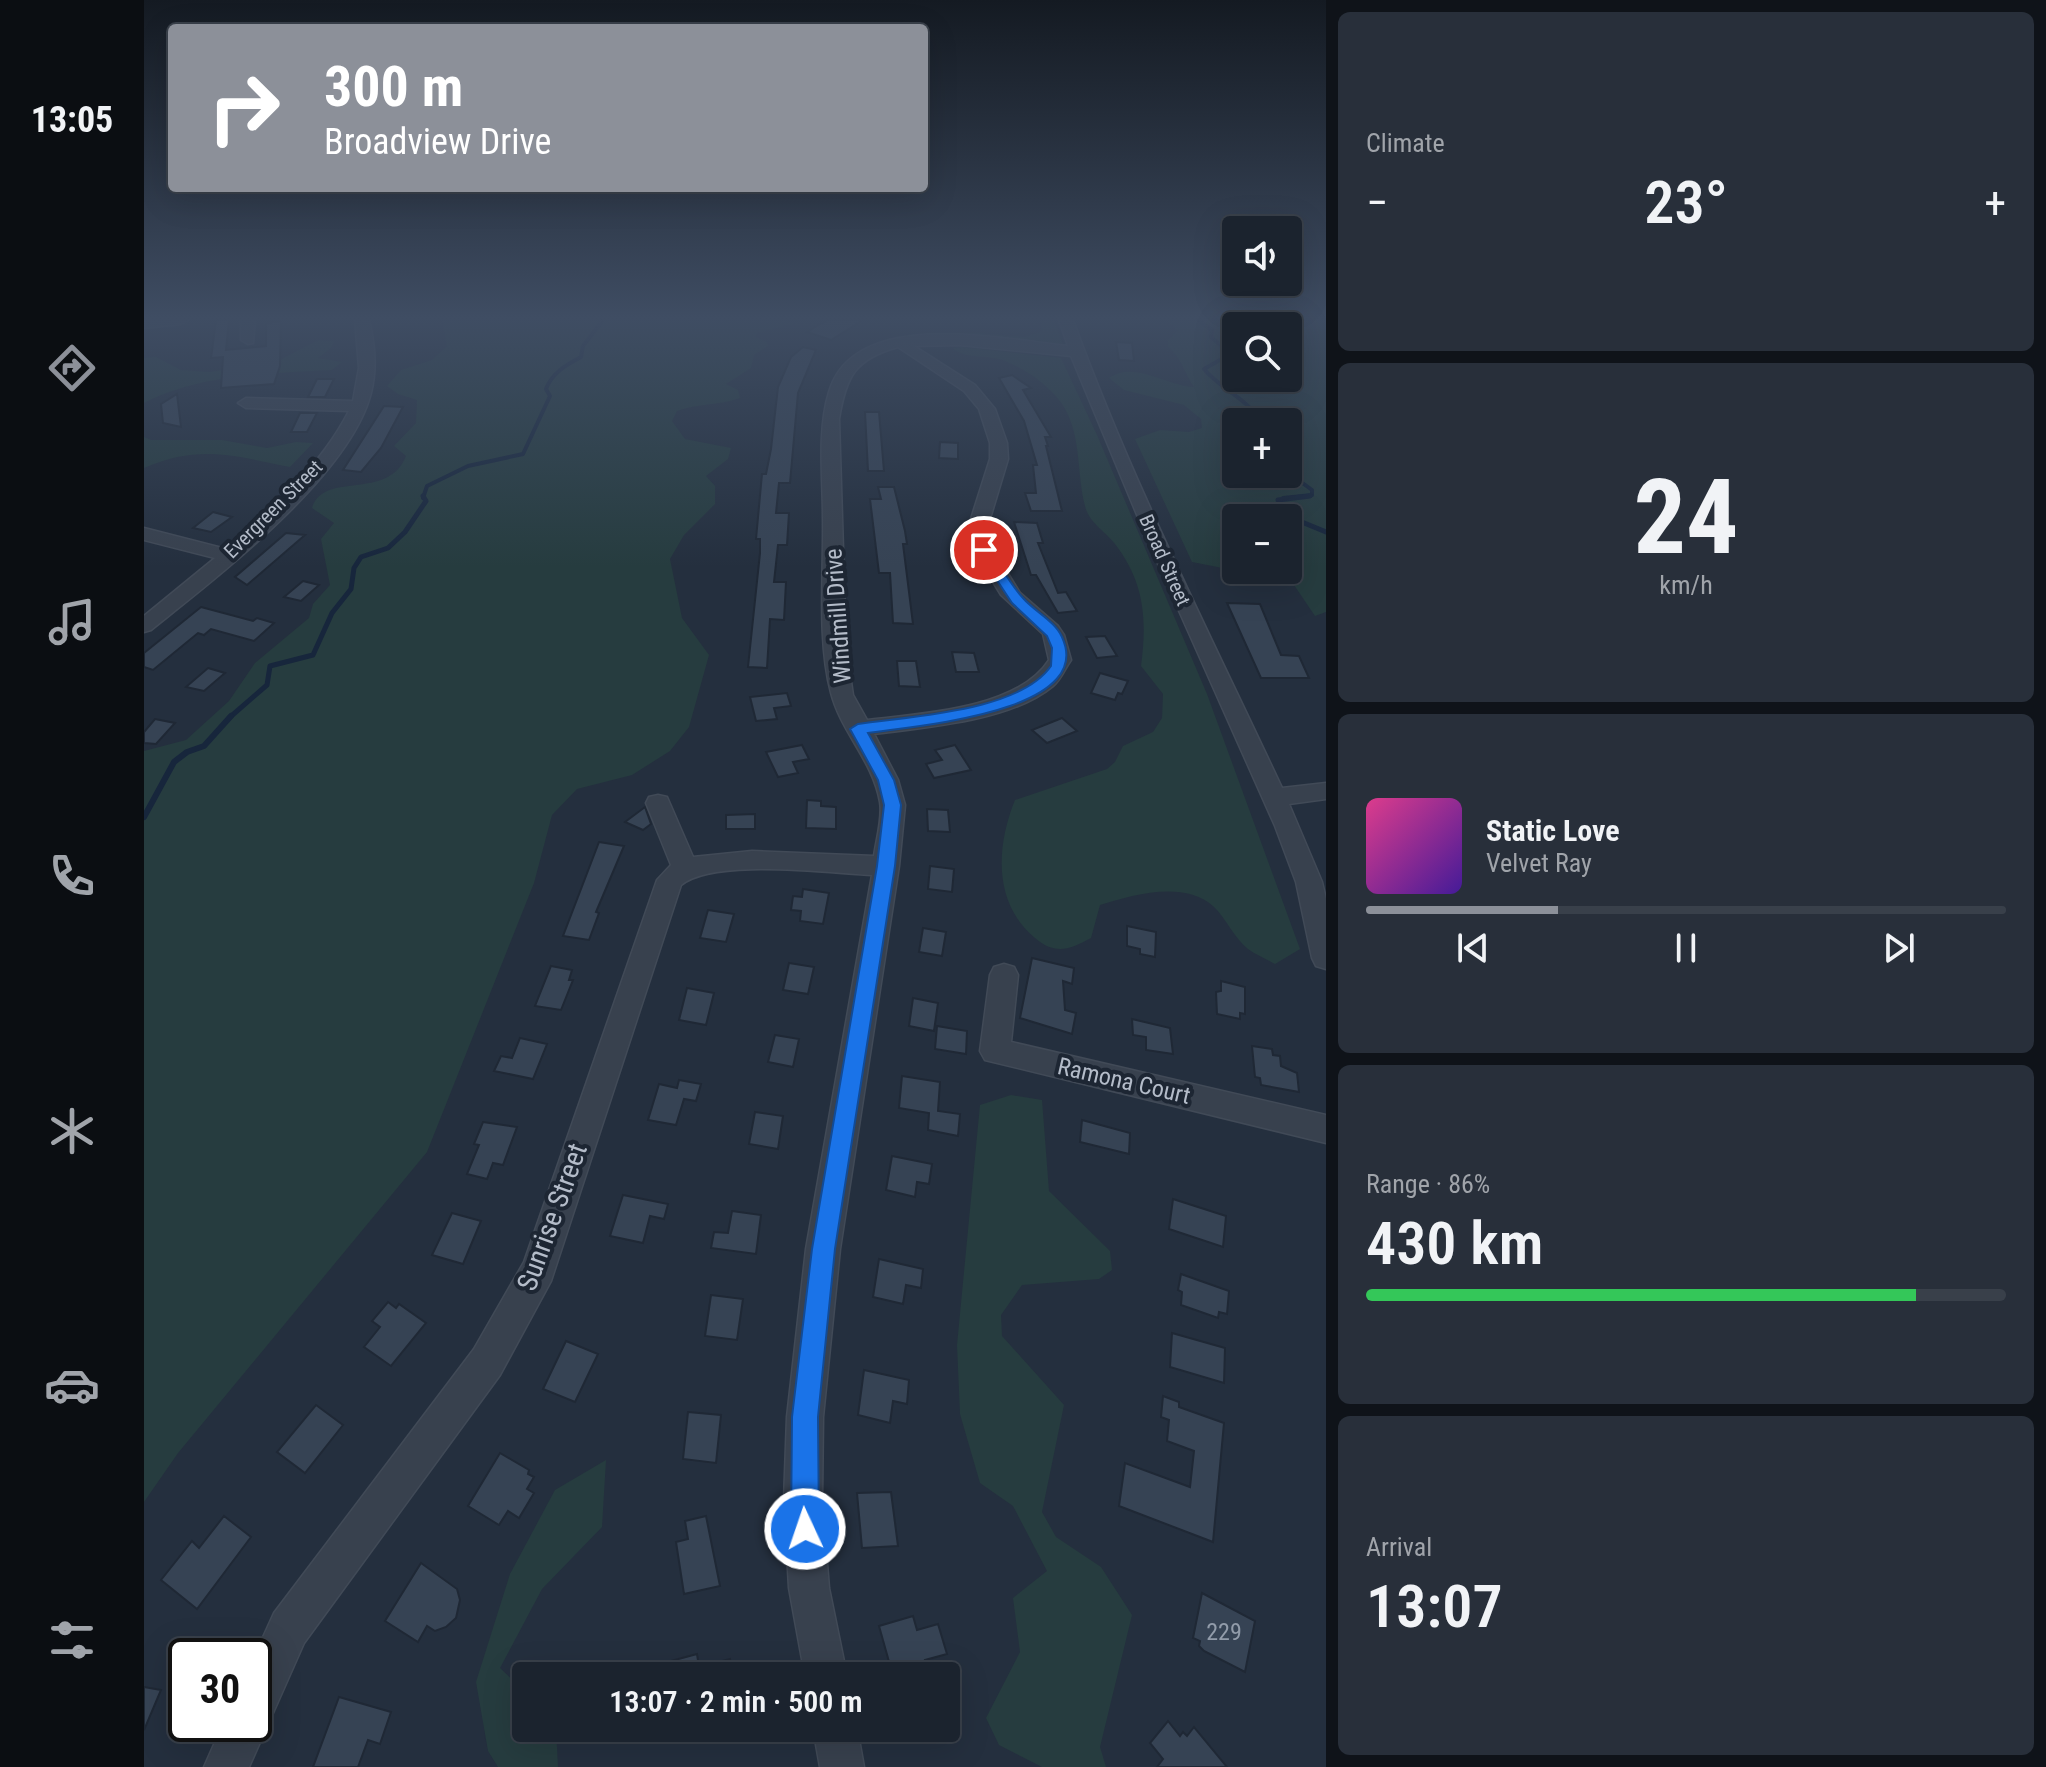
<!DOCTYPE html>
<html lang="en">
<head>
<meta charset="utf-8">
<style>
  body { margin:0; font-family:"Roboto Condensed",sans-serif; background:#282f3a; color:#f1f3f6; height:100vh; display:flex; flex-direction:column; font-size:30px; white-space:nowrap }
  * { box-sizing:border-box; margin:0 }
  p { font-size:26px; color:#a0a4aa }
  .icon { flex:none; width:44px; height:44px; fill:none; stroke:currentColor; stroke-width:2; stroke-linecap:round; stroke-linejoin:round }
  .map { position:relative; flex:1; overflow:hidden }
  .side { display:flex; flex-direction:column; gap:12px; padding:12px; background:#0f1319; width:720px }
  .side>* { flex:none }
  .banner { position:absolute; left:24px; top:24px; width:760px; height:168px; border-radius:8px; box-shadow:0 8px 32px #0002,0 0 0 2px #39404a; background:#8c9099; color:#fff; overflow:hidden }
  .tools { position:absolute; left:1078px; top:216px; display:grid; gap:16px }
  .tools a { display:grid; place-items:center; width:80px; height:80px; border-radius:8px; background:#1b232e; box-shadow:0 8px 32px #0002,0 0 0 2px #39404a; font-size:40px }
  .speed { position:absolute; left:24px; top:1638px; display:flex; gap:16px; font-size:40px; font-weight:700; text-align:center }
  .speed>* { display:grid; place-content:center; width:104px; height:104px; border-radius:50%; background:#1b232e; box-shadow:0 8px 32px #0002,0 0 0 2px #39404a; line-height:1 }
  .speed .limit { border:4px solid #111; border-radius:12px; background:#fff; color:#111 }
  .pin { position:absolute; display:grid; place-items:center; width:68px; height:68px; color:#fff; margin:-34px; border:4px solid #fff; border-radius:50%; box-shadow:0 2px 8px #0007 }
  .me { position:absolute; width:88px; margin:-44px; rotate:357deg; stroke-linejoin:round; filter:drop-shadow(0 0 6px #0008) }
  .turn { display:flex; align-items:center; gap:28px; height:168px; padding:0 24px; font-size:36px }
  .turn .icon { width:104px; height:104px; stroke-width:2.5 }
  .turn b { display:block; font-size:56px; line-height:68px }
  .big { font-size:60px; font-weight:600; line-height:1.1 }
  .side .widget { flex:1; display:flex; flex-direction:column; justify-content:center; gap:12px; min-width:0; padding:0 28px; border-radius:12px; background:#282f3a }
  .side .dial { align-items:center; gap:0 }
  .dial b { font-size:104px; line-height:1 }
  .song { display:flex; align-items:center; gap:24px }
  .cover { width:96px; height:96px; border-radius:12px; background:linear-gradient(135deg,hsl(330 70% 55%),hsl(260 70% 35%)) }
  .played { height:8px; border-radius:4px; background:linear-gradient(90deg,#8c9099 30%,#39404a 30%) }
  .keys { display:flex; justify-content:space-around; direction:ltr }
  .heat { display:flex; justify-content:space-between; align-items:center; font-size:44px; direction:ltr }
  .charge { height:12px; border-radius:6px; background:linear-gradient(90deg,#34c759 86%,#39404a 0) }
  .trip { position:absolute; left:368px; top:1662px; width:448px; height:80px; border-radius:8px; background:#1b232e; box-shadow:0 8px 32px #0002,0 0 0 2px #39404a; font-weight:600; line-height:80px; text-align:center }
  main { display:flex; flex:1; min-height:0 }
  .tab-bar { display:flex; flex-direction:column; width:144px; justify-content:space-around; align-items:center; background:#0b0e12; color:#a0a4aa }
  .tab-bar .icon { width:56px; height:56px }
  .tab-bar .on { color:#8c9099 }
  .tab-bar b { font-size:36px; color:#f1f3f6 }
  .map>svg:first-child { display:block }
  .green { fill:#263c3f; fill-rule:evenodd }
  .lines { fill:none; stroke-linecap:round; stroke-linejoin:round }
  .stream-far2 { stroke:#17263c; stroke-width:4 }
  .stream-far1 { stroke:#17263c; stroke-width:5 }
  .stream { stroke:#17263c; stroke-width:6 }
  .building { fill:#364354; stroke:#1f2835; stroke-width:2 }
  .minor-casing { stroke:#414a57; stroke-width:3 }
  .minor { fill:#38414e; fill-rule:evenodd }
  .route { fill:#1a73e8; stroke:#114b97; stroke-width:2 }
  .labels { text-anchor:middle; dominant-baseline:central; stroke-width:8; stroke-linejoin:round; paint-order:stroke }
  .far-street-label { font-size:20px; fill:#b4bcc9; stroke:#1d2633 }
  .street-label { font-size:24px; fill:#b4bcc9; stroke:#1d2633 }
  .near-number-label { font-size:24px; fill:#929caa }
  .near-street-label { font-size:28px; fill:#b4bcc9; stroke:#1d2633 }
</style>
</head>
<body>
<main>
<nav class="tab-bar">
<b>13:05</b>
<svg class="icon on" aria-label="directions" viewBox="0 0 24 24"><path d="M12 3l9 9-9 9-9-9zM9 14v-3h6M13 9l2 2-2 2"/></svg>
<svg class="icon" aria-label="music" viewBox="0 0 24 24"><path d="M9 18V5l10-2v13"/><circle cx="6" cy="18" r="3"/><circle cx="16" cy="16" r="3"/></svg>
<svg class="icon" aria-label="phone" viewBox="0 0 24 24"><path d="M5 4h4l2 5-3 2q2 4 5 5l2-3 5 2v4C11 20 4 13 5 4z"/></svg>
<svg class="icon" aria-label="climate" viewBox="0 0 24 24"><path d="M12 3v18M4 7l16 10M4 17L20 7"/></svg>
<svg class="icon" aria-label="car" viewBox="0 0 24 24"><path d="M5 17H2v-5l4-1 3-4h7l3 4 3 1v5h-3M9 17h6M6 11h13"/><circle cx="7" cy="17" r="2"/><circle cx="17" cy="17" r="2"/></svg>
<svg class="icon" aria-label="filters" viewBox="0 0 24 24"><path d="M4 7h16M4 17h16"/><circle cx="9" cy="7" r="2"/><circle cx="15" cy="17" r="2"/></svg>
</nav>
<div class="map">
<svg width="1182" height="1767" viewBox="0 0 1182 1767">
  <rect width="100%" height="100%" fill="#242f3e"/>
  <g class="green">
    <path d="M298,320H640L652,323L613,333L612,337L623,342L624,346L610,355L607,368L582,384L594,390L596,398C574,406 555,403 533,411L528,421L541,439L587,448L584,459L562,476L571,486V504L540,535L526,559L538,618L565,655L545,727L526,751L488,775L433,789L408,815L390,883L283,1152L34,1453L0,1502V751L42,740L85,701L111,663L165,618L169,604L186,585L177,539L190,523L168,508C180,470 244,502 262,456L250,446L272,423L273,400L254,394L243,386L257,370L288,360L303,346Z"/>
    <path d="M896,320H910L919,344L822,337L819,334L825,332L881,337L898,331Z"/>
    <path d="M1024,320H1182V612L1171,616L1150,585L1139,580L1048,562L991,439L1016,430L1045,432L1058,428L1057,419L1040,405L980,390L965,378C990,360 1023,386 1050,387C1041,374 1037,357 1024,347V340L1033,331ZM1144,326V378H1092V326ZM1144,422V474H1092V422ZM1144,518V570H1092V518Z"/>
    <path d="M174,340L190,341L187,348L174,358L198,362L188,370C125,374 58,373 0,403V358L12,357L37,370L65,372L132,362Z"/>
    <path d="M817,347L917,358L953,435L1063,694L1156,949L1131,964C1123,959 1112,955 1104,949C1090,938 1082,918 1069,906C1040,880 988,895 956,905L947,938C925,950 911,955 891,938C849,903 852,847 871,800L963,769L971,762L979,746L1009,732L1018,718L1019,694L997,666C1003,620 1001,583 971,544C961,531 945,523 941,506C931,467 940,422 907,391C894,378 878,368 861,361C845,354 820,360 809,348Z"/>
    <path d="M0,437L7,440H78L123,448L152,442L169,443L146,467C90,456 56,444 0,468Z"/>
    <path d="M867,1095L898,1100L905,1191L966,1251L968,1270L955,1279L878,1285L857,1315L858,1336L920,1405L898,1512L912,1537L957,1567L988,1615L956,1747L962,1767H898L855,1745L842,1718L876,1652L869,1598L903,1571L869,1506L836,1483L816,1414L813,1345L836,1105Z"/>
    <path d="M462,1460L458,1527L398,1589L356,1668L382,1693V1728H412L414,1767H354L344,1751L332,1682L366,1574L411,1490Z"/>
  </g>
  <g class="lines">
    <g class="stream-far2">
      <path d="M1054,320L1068,330L1067,337L1083,351V356L1060,369C1077,390 1103,397 1116,422"/>
      <path d="M279,498L283,486L324,466L379,454L406,396L402,389C408,373 422,365 437,357L439,346L459,320"/>
      <path d="M1139,498L1168,495V490L1149,476L1144,466"/>
    </g>
    <g class="stream-far1">
      <path d="M1166,496L1134,500L1148,518L1182,532"/>
      <path d="M85,718L123,685L126,666L169,655L188,613L207,589L210,568L217,557L244,548L261,532L282,501L279,496"/>
    </g>
    <path class="stream" d="M0,817L30,762L43,752L60,746L87,716"/>
  </g>
  <g class="building">
    <path d="M72,320H85L82,350L122,346V323L137,321L136,366L130,384L77,388L79,357L67,358Z"/>
    <path d="M683,320H719L687,340L663,332Z"/>
    <path d="M972,342L988,343L990,361L975,360Z"/>
    <path d="M659,347L672,350L654,393L646,483H635L632,513H645L643,545H634L630,582H642L640,620L626,619L623,668L604,667L616,553V539H612L618,474H622L627,449L634,387L647,357Z"/>
    <path d="M868,375L887,388L879,390L907,437H901L904,446H902L918,511H887L881,493H892L889,465H893L880,421L855,378Z"/>
    <path d="M173,379H190L181,397H164Z"/>
    <path d="M33,394L37,427L19,423L17,404Z"/>
    <path d="M240,406L259,407L237,448L217,472L199,470Z"/>
    <path d="M721,412H735L740,471H724Z"/>
    <path d="M156,413H173L163,432H147Z"/>
    <path d="M796,442L814,443V459L795,458Z"/>
    <path d="M734,487H750L761,531L763,544H759L769,624L749,623L746,573H735L726,499H737Z"/>
    <path d="M69,512L88,517L67,532L49,528Z"/>
    <path d="M870,522L893,523L899,543H894L914,593L922,592L933,611L914,613L892,575H887Z"/>
    <path d="M142,533L161,535L103,585L91,577Z"/>
    <path d="M159,581L175,585L157,601L140,597Z"/>
    <path d="M1083,603L1116,604L1137,655L1155,656L1165,678H1117Z"/>
    <path d="M57,607L109,621L113,618L130,623L110,641L67,629L60,635L54,633L9,670L0,667V653Z"/>
    <path d="M961,636L973,656L953,658L942,637Z"/>
    <path d="M808,652L830,653L835,672H812Z"/>
    <path d="M753,661H772L776,687L755,686Z"/>
    <path d="M64,668L81,673L60,691L42,687Z"/>
    <path d="M956,673L984,681L978,694L974,693L971,700L947,693Z"/>
    <path d="M643,693L647,706L630,708L633,719L612,721L606,697Z"/>
    <path d="M918,718L933,731L903,743L888,730Z"/>
    <path d="M11,719L31,723L12,744L0,743V732Z"/>
    <path d="M658,745L665,759L649,762L654,773L634,777L622,752Z"/>
    <path d="M811,745L827,770L790,778L782,764L798,760L791,750Z"/>
    <path d="M663,800L677,801V806L692,807V829L662,828Z"/>
    <path d="M501,807L507,824L499,830L481,822Z"/>
    <path d="M783,809L804,810L806,832L784,831Z"/>
    <path d="M611,814V829H582V815Z"/>
    <path d="M455,842L480,846L452,912L455,913L445,940L419,936Z"/>
    <path d="M786,866L810,869L808,892L784,889Z"/>
    <path d="M659,889L685,893L679,924L656,921L657,911L647,910L649,896L658,897Z"/>
    <path d="M564,910L590,914L582,942L556,938Z"/>
    <path d="M983,926L1012,932L1011,957L996,954V949L983,946Z"/>
    <path d="M779,928L802,932L798,956L775,952Z"/>
    <path d="M888,958L930,968L928,984L919,981L921,1010L932,1013L928,1034L876,1018Z"/>
    <path d="M645,963L670,967L664,994L639,990Z"/>
    <path d="M407,966L428,970L425,980H429L417,1010L391,1006Z"/>
    <path d="M1077,981L1101,987V1014L1096,1013V1019L1073,1014L1072,992L1077,991Z"/>
    <path d="M543,988L570,993L562,1025L535,1020Z"/>
    <path d="M769,998L794,1003L790,1031L765,1026Z"/>
    <path d="M988,1019L1026,1028L1029,1054L1002,1050V1037L989,1035Z"/>
    <path d="M793,1026L823,1031L822,1054L791,1049Z"/>
    <path d="M631,1035L655,1039L649,1067L624,1062Z"/>
    <path d="M376,1038L403,1044L389,1079L350,1071L357,1056L368,1058Z"/>
    <path d="M1108,1046L1128,1049L1129,1055L1136,1056L1137,1066L1153,1073L1155,1092L1117,1085L1116,1078L1111,1077Z"/>
    <path d="M758,1076L796,1082L794,1111L816,1114L814,1136L784,1130L785,1113L755,1108Z"/>
    <path d="M535,1080L557,1084L552,1101L540,1099L532,1125L504,1120L515,1084L533,1088Z"/>
    <path d="M611,1112L639,1116L634,1149L605,1144Z"/>
    <path d="M938,1120L986,1133L985,1154L936,1142Z"/>
    <path d="M339,1122L373,1127L359,1165L349,1163L343,1179L323,1174L335,1145L330,1144Z"/>
    <path d="M748,1156L788,1164L785,1184L773,1182L771,1197L742,1190Z"/>
    <path d="M479,1195L524,1204L520,1219L506,1216L499,1243L466,1236Z"/>
    <path d="M1029,1199L1082,1216L1079,1247L1025,1229Z"/>
    <path d="M588,1211L617,1215L612,1254L567,1248L570,1232L584,1233Z"/>
    <path d="M308,1213L337,1221L319,1264L288,1255Z"/>
    <path d="M735,1259L779,1269L777,1288L762,1285L759,1304L729,1297Z"/>
    <path d="M1037,1274L1085,1291L1083,1314L1075,1312L1074,1318L1037,1305L1038,1292L1034,1290Z"/>
    <path d="M567,1295L599,1299L593,1340L561,1336Z"/>
    <path d="M244,1302L252,1308L255,1304L282,1323L247,1366L220,1347L236,1327L228,1321Z"/>
    <path d="M1028,1333L1081,1348L1080,1383L1026,1367Z"/>
    <path d="M422,1341L454,1354L431,1402L399,1389Z"/>
    <path d="M720,1370L765,1380L763,1404L749,1401L746,1423L714,1415Z"/>
    <path d="M1019,1396L1035,1402V1407L1080,1423L1069,1542L975,1506L981,1463L1046,1487L1050,1451L1023,1441L1025,1420L1017,1417Z"/>
    <path d="M172,1405L199,1425L161,1473L133,1452Z"/>
    <path d="M544,1412L577,1415L572,1463L539,1459Z"/>
    <path d="M356,1453L385,1470L384,1474L390,1477L383,1489L390,1493L375,1518L364,1511L355,1525L324,1506Z"/>
    <path d="M747,1492L754,1546L718,1548L713,1493Z"/>
    <path d="M80,1516L107,1537L53,1609L17,1580L48,1541L55,1548Z"/>
    <path d="M562,1516L576,1586L540,1594L532,1542L544,1539L541,1521Z"/>
    <path d="M277,1563L313,1589L316,1600L312,1618L302,1627L291,1631L283,1626L274,1642L241,1621Z"/>
    <path d="M1058,1593L1111,1621L1101,1672L1060,1651L1055,1646L1056,1641L1049,1638Z"/>
    <path d="M769,1616L773,1630L794,1624L803,1654L781,1660L785,1674L749,1676L735,1626Z"/>
    <path d="M553,1654L555,1667L586,1659L589,1676H530L527,1661Z"/>
    <path d="M0,1687L17,1690L0,1730Z"/>
    <path d="M195,1697L247,1712L236,1744L224,1740L214,1767H169Z"/>
    <path d="M1024,1721L1036,1736L1039,1732L1043,1736L1050,1727L1083,1767H1013L1019,1759L1006,1743Z"/>
  </g>
  <g class="lines">
    <g class="minor-casing">
      <g id="minor">
        <path d="M0,320H44L37,324L0,328Z"/>
        <path d="M97,320H111L109,343L104,344L97,340Z"/>
        <path d="M211,320H225C231,344 233,369 227,393C206,476 73,577 7,630L0,632V616L71,558L0,540V528L82,549C128,509 177,466 205,411L102,408L94,403L102,398L209,401L215,368Z"/>
        <path d="M915,320H929C987,480 1066,634 1138,788L1182,783V799L1145,804L1178,882L1182,899V969L1172,966L1168,958L1152,882L1131,826L1003,539L927,356L815,345L770,346L831,385L851,409L863,443L864,459L845,522L850,551L876,593L914,626L920,635L927,660C921,668 917,680 909,686C867,721 783,727 730,734L754,780L761,805L755,866L696,1249L679,1417L678,1500L685,1588L703,1676H661L645,1588L640,1500L643,1417L662,1249L728,875C683,873 570,858 537,885L407,1281L356,1375L160,1643L105,1767H60L79,1724H110V1657L130,1613L330,1349L380,1262L513,880L527,865L502,803L505,797L514,795L523,797L549,857L608,851L730,856C732,840 739,818 736,802C729,761 697,732 687,693C673,641 680,573 679,518C679,478 673,431 685,392C710,307 856,339 924,346ZM754,347L820,391L835,409L846,443V459L826,522L830,551L857,595L899,634L905,660C874,709 776,714 723,720L709,695L702,648L695,419C702,376 711,359 754,347Z"/>
        <path d="M860,964L870,967L874,975L867,1042L1182,1115V1143L841,1060L836,1051L846,975L850,967Z"/>
        <path d="M669,1728H713L720,1767H676Z"/>
      </g>
    </g>
    <use href="#minor" class="minor"/>
  </g>
  <linearGradient id="sky" x2="0" y2="1"><stop stop-color="#141a22"/><stop offset="0.56" stop-color="#3f4d63"/><stop offset="1" stop-color="#3f4d63" stop-opacity="0"/></linearGradient>
  <rect width="1182" height="567" fill="url(#sky)"/>
  <path class="route" d="M835,547H844C856,564 865,583 879,598C890,611 911,621 918,637C953,713 768,726 724,733L750,780L757,805L751,866L691,1249L674,1417L675,1529L671,1539L661,1543L651,1539L647,1529L648,1417L668,1249L733,866L740,805L734,780L706,729L714,724C766,716 875,712 907,666L908,648L903,636L868,603L833,550Z"/>
  <g class="labels">
    <g class="far-street-label">
      <text transform="translate(129 509) rotate(-45)">Evergreen Street</text>
      <text transform="translate(1021 560) rotate(66)">Broad Street</text>
    </g>
    <g class="street-label">
      <text transform="translate(694 616) rotate(-94)">Windmill Drive</text>
      <text transform="translate(980 1081) rotate(13)">Ramona Court</text>
    </g>
    <g class="near-number-label">
      <text x="1080" y="1632">229</text>
    </g>
    <g class="near-street-label">
      <text transform="translate(408 1217) rotate(-70)">Sunrise Street</text>
    </g>
  </g>
</svg>
<div class="tools">
<a><svg class="icon" aria-label="sound" viewBox="0 0 24 24"><path d="M4 9h4l5-4v14l-5-4H4zM17 9q2 3 0 6"/></svg></a>
<a><svg class="icon" aria-label="search" viewBox="0 0 24 24"><circle cx="10" cy="10" r="6"/><path d="M15 15l6 6"/></svg></a>
<a>+</a>
<a>−</a>
</div>
<div class="speed"><div class="limit">30</div></div>
<div class="pin" style="left:840px;top:550px;background:#d93025"><svg class="icon" aria-label="arrive" viewBox="0 0 24 24"><path d="M6 21V4h12l-3 4 3 4H6"/></svg></div>
<svg class="me" style="left:661px;top:1529px" viewBox="-20 -20 40 40"><circle r="17" fill="#1a73e8" stroke="#fff" stroke-width="3"/><path d="M0-11L8 9 0 5-8 9z" fill="#fff"/></svg>
<div class="trip">13:07 · 2 min · 500 m</div>
<div class="banner">
<div class="turn"><svg class="icon" aria-label="right" viewBox="0 0 24 24"><path d="M7 20v-9h11M14 6l5 5-5 5"/></svg><div><b>300 m</b>Broadview Drive</div></div>
</div>
</div>
<section class="side">
<div class="widget"><p>Climate</p>
<div class="heat"><a>−</a><b class="big">23°</b><a>+</a></div>
</div>
<div class="widget dial"><b>24</b><p>km/h</p></div>
<div class="widget">
<div class="song"><i class="cover"></i><div><b>Static Love</b><p>Velvet Ray</p></div></div>
<div class="played"></div>
<div class="keys"><svg class="icon" aria-label="previous" viewBox="0 0 24 24"><path d="M18 5L8 12l10 7zM5 5v14"/></svg><svg class="icon" aria-label="pause" viewBox="0 0 24 24"><path d="M8 5v14M16 5v14"/></svg><svg class="icon" aria-label="next" viewBox="0 0 24 24"><path d="M6 5l10 7-10 7zM19 5v14"/></svg></div>
</div>
<div class="widget"><p>Range · 86%</p><b class="big">430 km</b><div class="charge"></div></div>
<div class="widget"><p>Arrival</p><b class="big">13:07</b></div>
</section>
</main>
</body>
</html>
